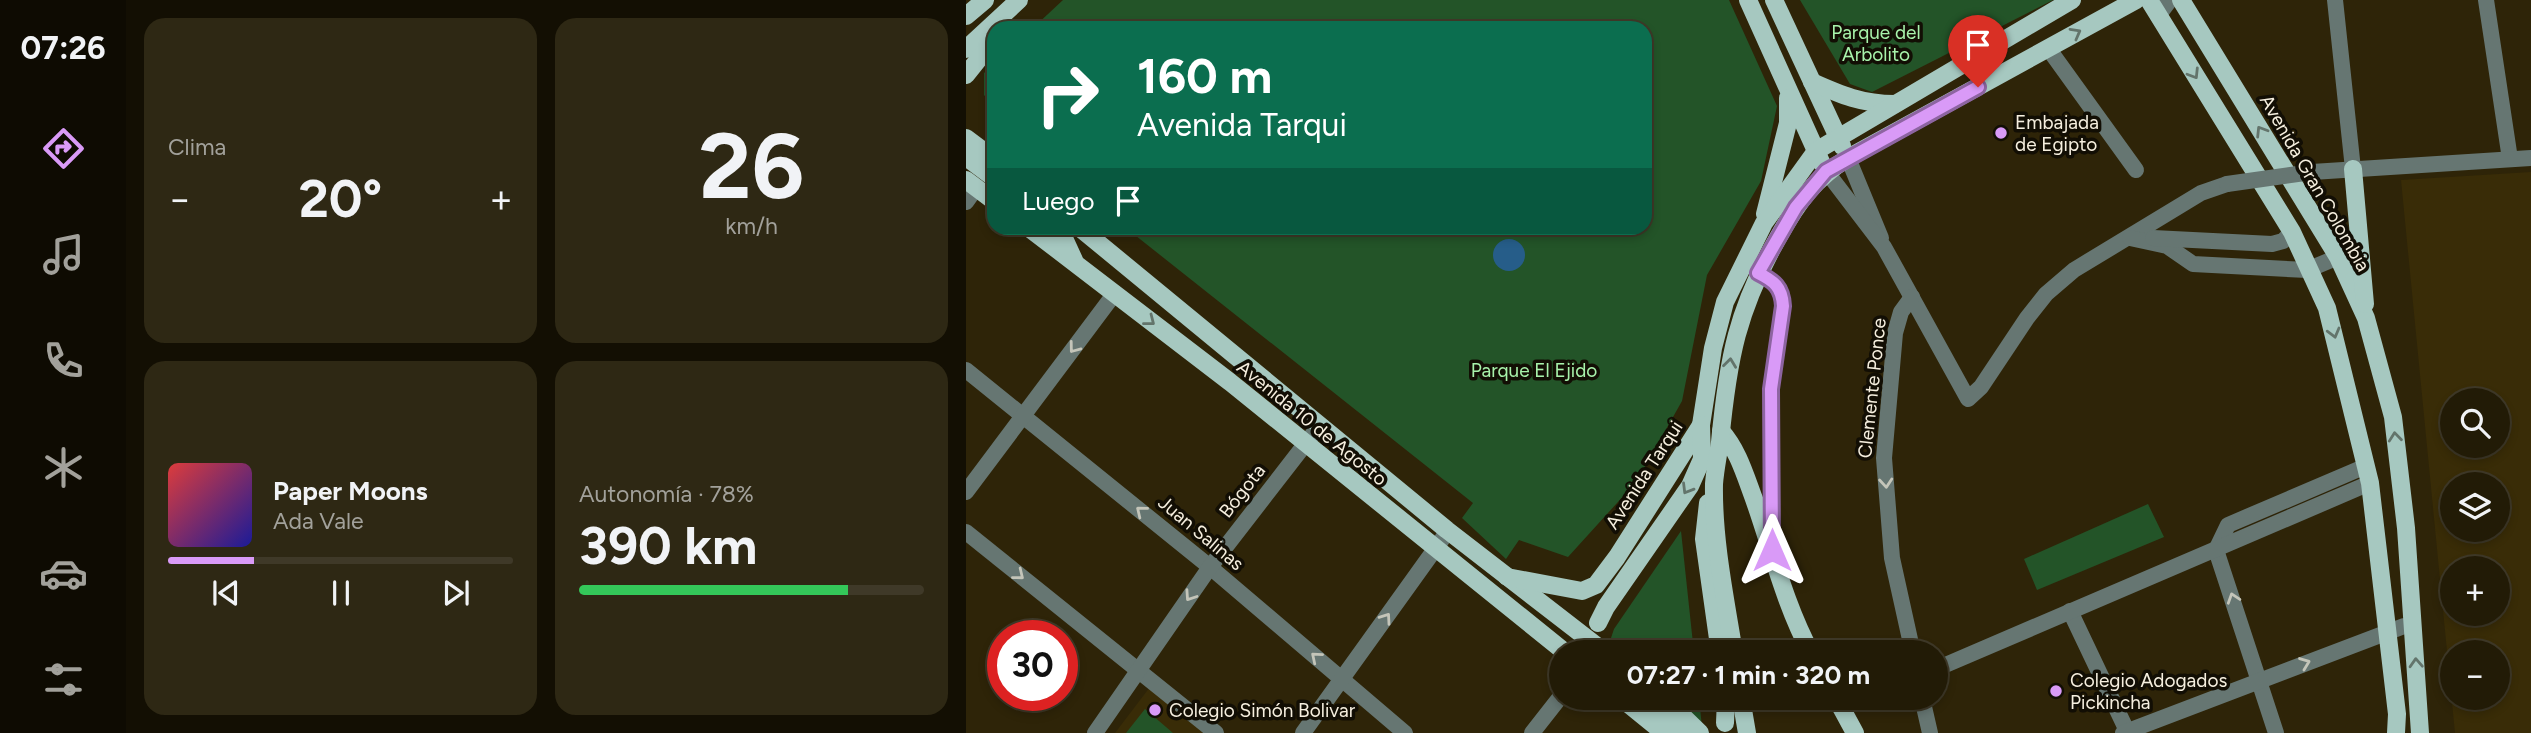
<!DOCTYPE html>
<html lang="es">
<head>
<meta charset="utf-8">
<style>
  body { margin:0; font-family:Figtree,sans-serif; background:#2e2814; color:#f1f3f6; height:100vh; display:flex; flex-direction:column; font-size:26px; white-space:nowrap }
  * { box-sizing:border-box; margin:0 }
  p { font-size:23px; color:#a2a19b }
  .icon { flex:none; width:38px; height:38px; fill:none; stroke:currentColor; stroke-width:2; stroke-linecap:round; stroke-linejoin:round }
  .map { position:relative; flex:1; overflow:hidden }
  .side { display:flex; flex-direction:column; gap:18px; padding:18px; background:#130f03; width:840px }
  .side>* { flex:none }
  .top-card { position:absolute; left:21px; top:21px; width:665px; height:214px; border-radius:21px; box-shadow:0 4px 10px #0003,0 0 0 2px #3f3928; background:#0b6e4f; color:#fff; overflow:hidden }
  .controls { position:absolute; left:1474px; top:388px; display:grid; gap:14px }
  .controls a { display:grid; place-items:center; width:70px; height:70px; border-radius:50%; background:#221b06; box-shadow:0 4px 10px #0003,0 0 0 2px #3f3928; font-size:35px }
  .speed { position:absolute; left:21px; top:620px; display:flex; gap:14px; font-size:35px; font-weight:700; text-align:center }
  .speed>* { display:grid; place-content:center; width:91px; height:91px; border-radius:50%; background:#221b06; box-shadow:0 4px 10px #0003,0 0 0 2px #3f3928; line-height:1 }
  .speed .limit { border:10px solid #d22; background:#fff; color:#111 }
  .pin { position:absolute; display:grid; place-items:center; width:60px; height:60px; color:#fff; margin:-72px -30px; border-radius:50% 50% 50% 0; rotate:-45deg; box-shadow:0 0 7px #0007 }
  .pin .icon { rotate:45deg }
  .me { position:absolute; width:77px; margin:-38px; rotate:0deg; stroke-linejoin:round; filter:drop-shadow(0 0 5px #0008) }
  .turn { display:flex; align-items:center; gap:24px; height:147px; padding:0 35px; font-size:32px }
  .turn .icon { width:91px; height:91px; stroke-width:2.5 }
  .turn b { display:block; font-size:49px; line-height:60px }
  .then { display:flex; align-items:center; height:66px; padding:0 35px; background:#0003; gap:14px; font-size:26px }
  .big { font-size:52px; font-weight:700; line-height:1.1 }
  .side .tile { flex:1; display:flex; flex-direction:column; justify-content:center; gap:10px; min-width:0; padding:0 24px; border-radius:21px; background:#2e2814 }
  .side .dial { align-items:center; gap:0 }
  .dial b { font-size:91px; line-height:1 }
  .song { display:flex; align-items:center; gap:21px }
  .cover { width:84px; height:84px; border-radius:10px; background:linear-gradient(135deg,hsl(0 70% 55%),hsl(240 70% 35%)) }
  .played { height:7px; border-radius:4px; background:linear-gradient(90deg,#d99af7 25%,#3f3928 25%) }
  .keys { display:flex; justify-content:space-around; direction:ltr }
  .heat { display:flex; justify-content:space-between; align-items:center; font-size:38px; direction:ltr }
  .charge { height:10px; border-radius:5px; background:linear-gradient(90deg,#34c759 78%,#3f3928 0) }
  .side .tiles { flex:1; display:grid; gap:18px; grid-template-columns:repeat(2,1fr) }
  .trip { position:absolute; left:583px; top:640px; width:399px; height:70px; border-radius:35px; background:#221b06; box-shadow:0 4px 10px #0003,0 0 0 2px #3f3928; font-weight:700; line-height:70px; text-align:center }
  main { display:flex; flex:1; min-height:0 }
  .menu { display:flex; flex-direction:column; width:126px; justify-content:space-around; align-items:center; background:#0e0b02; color:#a2a19b }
  .menu .icon { width:49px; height:49px }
  .menu .current { color:#d99af7 }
  .menu b { font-size:32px; color:#f1f3f6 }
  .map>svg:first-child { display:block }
  .built { fill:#392c07; fill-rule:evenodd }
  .green { fill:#235428 }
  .water { fill:#265d89 }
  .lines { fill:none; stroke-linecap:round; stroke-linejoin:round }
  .minor { stroke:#667672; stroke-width:16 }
  .major { stroke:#a6c8c0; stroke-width:18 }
  .minor-bridge { stroke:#667672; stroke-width:16 }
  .oneway { stroke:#63746b }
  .oneway2 { stroke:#c4c5b9 }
  .route-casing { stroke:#8d64a1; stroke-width:18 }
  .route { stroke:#d99af7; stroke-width:12 }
  .poi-dot { fill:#d99af7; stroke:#120e04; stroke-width:2.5 }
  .labels { text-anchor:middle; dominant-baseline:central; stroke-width:7; stroke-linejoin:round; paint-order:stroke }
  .park-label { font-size:19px; fill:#a8f3ab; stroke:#120e04 }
  .poi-label { font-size:19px; fill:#f6efdf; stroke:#120e04; text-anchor:start }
  .street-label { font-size:19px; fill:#f6efdf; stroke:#120e04 }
</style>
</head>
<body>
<main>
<nav class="menu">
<b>07:26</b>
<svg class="icon current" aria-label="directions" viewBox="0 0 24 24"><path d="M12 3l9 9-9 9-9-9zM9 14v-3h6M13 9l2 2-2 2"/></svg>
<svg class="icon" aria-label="music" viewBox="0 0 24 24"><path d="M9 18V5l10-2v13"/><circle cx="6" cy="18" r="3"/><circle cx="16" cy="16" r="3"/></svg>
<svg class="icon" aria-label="phone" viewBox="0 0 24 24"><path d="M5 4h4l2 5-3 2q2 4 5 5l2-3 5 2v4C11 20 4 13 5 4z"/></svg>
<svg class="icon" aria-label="climate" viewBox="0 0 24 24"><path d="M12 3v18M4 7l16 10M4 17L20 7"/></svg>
<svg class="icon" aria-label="car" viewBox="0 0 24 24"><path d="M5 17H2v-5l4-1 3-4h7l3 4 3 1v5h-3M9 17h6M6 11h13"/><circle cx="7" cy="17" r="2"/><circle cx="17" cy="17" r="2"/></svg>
<svg class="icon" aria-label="filters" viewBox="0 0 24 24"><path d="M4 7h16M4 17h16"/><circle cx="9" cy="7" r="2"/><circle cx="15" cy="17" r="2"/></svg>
</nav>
<section class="side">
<div class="tiles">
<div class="tile"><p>Clima</p>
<div class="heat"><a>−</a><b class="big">20°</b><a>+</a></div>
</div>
<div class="tile dial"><b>26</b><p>km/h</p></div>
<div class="tile">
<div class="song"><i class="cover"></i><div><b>Paper Moons</b><p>Ada Vale</p></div></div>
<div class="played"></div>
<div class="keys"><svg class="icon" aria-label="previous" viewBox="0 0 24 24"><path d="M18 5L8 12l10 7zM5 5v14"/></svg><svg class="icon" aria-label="pause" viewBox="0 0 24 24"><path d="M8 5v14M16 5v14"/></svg><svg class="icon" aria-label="next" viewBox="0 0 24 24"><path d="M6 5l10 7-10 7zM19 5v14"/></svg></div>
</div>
<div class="tile"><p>Autonomía · 78%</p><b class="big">390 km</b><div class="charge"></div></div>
</div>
</section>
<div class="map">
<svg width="1565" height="733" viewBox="0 0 1565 733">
  <rect width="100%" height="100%" fill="#2e2408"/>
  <g class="built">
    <path d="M1565,172V733H1489L1435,180ZM1486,401H1531V446H1486ZM1486,485H1531V530H1486ZM1486,569H1531V614H1486ZM1486,653H1531V698H1486Z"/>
    <path d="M184,687L240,733H149Z"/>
  </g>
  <g class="green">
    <path d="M97,0H763L811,106L795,181L741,275L716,401L671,481L602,557L553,540L540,559L496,518L507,503L160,228H679V28H67Z"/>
    <path d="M834,0H1087L906,92L884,84Z"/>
    <path d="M28,64V107L18,95V73Z"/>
    <path d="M1182,504L1198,537L1071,590L1058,559Z"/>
    <path d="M715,531L728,653H662L645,638L648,629Z"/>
    <path d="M712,698H733L736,727Z"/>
    <path d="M179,709L207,733H160Z"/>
  </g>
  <circle class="water" cx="543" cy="255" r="16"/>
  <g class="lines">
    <g class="minor">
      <path d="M1369,0L1387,169"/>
      <path d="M1520,0L1544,159"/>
      <path d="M1192,16L1204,0"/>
      <path d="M1082,48L1170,170"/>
      <path d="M882,158L915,238"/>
      <path d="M860,171L918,247L1002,399L1015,387L1061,318L1080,294L1108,270L1235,193L1261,184"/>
      <path d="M1346,172L1565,158"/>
      <path d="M0,202L10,188"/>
      <path d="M1164,238L1201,246L1227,264L1341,270L1372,257"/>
      <path d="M1187,238L1306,244L1317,241L1326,232"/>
      <path d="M792,273C808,281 816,287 817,306L805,389L806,544"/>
      <path d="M946,297L935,312L929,333L918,458L926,558L947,653"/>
      <path d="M0,370L244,567L439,733"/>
      <path d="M0,492L149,293"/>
      <path d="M0,532L250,733"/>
      <path d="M1250,550L1310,733"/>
      <path d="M1250,550L1262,525L1400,466"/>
      <path d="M1104,611L1162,733"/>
      <path d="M970,669L1404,483"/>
      <path d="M956,698L964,733"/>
      <path d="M129,733L244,567L354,425"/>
      <path d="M337,733L482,531"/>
      <path d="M566,733L595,696"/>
      <path d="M1157,733L1438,626"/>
    </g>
    <g class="major">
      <path d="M782,0L855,162"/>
      <path d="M808,0L876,146"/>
      <path d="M1183,0L1326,232L1361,308L1404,483L1431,714L1430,733"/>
      <path d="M1215,0L1372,257L1400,318L1427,417L1440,528L1454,733"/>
      <path d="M0,16L19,0"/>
      <path d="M0,49L53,0"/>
      <path d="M0,75L28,40"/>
      <path d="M846,82C875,95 896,104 929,104"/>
      <path d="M0,138L28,159"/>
      <path d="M0,157L28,178"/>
      <path d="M1387,169L1399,304"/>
      <path d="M0,180L28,201"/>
      <path d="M799,214L822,123V98"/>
      <path d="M63,228L264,382L600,653"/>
      <path d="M88,228L97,236L108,260"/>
      <path d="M114,228L481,530L640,653"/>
      <path d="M755,431C772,450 779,475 788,499C806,550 819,605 845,653"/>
      <path d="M742,503L738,539L754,653"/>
      <path d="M541,577L616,591L630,585L651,557L735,425L747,348L759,302L798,223L850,151L1106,0"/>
      <path d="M632,623L640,607L724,486L736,459L735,425"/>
      <path d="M768,653C759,597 747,540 748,484C749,470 752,456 754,442C762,358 771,310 813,236C832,202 849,178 882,158L1170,0"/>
      <path d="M655,698L698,733"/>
      <path d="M683,698L718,733"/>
      <path d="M698,698L734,733"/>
      <path d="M775,698L781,733"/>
      <path d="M870,698L889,733"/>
      <path d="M759,723L760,698"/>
    </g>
    <path class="minor-bridge" d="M1261,184L1346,172"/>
  </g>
  <defs><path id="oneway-chevron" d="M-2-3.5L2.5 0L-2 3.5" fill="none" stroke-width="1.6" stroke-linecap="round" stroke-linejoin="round" transform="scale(1.75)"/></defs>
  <g class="oneway">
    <use href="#oneway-chevron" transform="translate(1110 33) rotate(-29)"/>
    <use href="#oneway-chevron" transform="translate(1228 74) rotate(58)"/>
    <use href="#oneway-chevron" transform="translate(1295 131) rotate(-122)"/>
    <use href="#oneway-chevron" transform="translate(184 321) rotate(38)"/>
    <use href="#oneway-chevron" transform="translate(1368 333) rotate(75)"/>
    <use href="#oneway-chevron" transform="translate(764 363) rotate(-83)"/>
    <use href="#oneway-chevron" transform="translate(1429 437) rotate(-96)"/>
    <use href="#oneway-chevron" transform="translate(721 489) rotate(121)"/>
    <use href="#oneway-chevron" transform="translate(1450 663) rotate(-93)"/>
  </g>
  <g class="oneway2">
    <use href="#oneway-chevron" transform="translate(108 348) rotate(127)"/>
    <use href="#oneway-chevron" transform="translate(920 483) rotate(85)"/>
    <use href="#oneway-chevron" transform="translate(175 511) rotate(-141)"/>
    <use href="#oneway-chevron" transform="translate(53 575) rotate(39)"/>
    <use href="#oneway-chevron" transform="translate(224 596) rotate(124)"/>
    <use href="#oneway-chevron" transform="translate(1267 598) rotate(-108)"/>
    <use href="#oneway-chevron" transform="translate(420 618) rotate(-55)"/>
    <use href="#oneway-chevron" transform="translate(350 657) rotate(-140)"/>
    <use href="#oneway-chevron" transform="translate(1339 663) rotate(-21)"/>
  </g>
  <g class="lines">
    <g class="route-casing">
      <path id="route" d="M806,550L805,389L817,306C816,287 808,281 792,273L830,207L860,171L1012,87"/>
    </g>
    <use href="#route" class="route"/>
  </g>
  <g class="poi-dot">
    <circle cx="1035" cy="133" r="7"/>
    <circle cx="1090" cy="691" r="7"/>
    <circle cx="189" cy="710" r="7"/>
  </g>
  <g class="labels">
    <g class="park-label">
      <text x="910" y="32">Parque del<tspan x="910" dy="22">Arbolito</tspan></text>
      <text x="568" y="370">Parque El Ejido</text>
    </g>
    <g class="poi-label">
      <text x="1049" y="122">Embajada<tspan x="1049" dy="22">de Egipto</tspan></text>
      <text x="1104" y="680">Colegio Adogados<tspan x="1104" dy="22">Pickincha</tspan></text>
      <text x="203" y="710">Colegio Simón Bolivar</text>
    </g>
    <g class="street-label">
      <text transform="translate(1349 183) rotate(60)">Avenida Gran Colombia</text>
      <text transform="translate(906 388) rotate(-84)">Clemente Ponce</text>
      <text transform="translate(346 423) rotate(39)">Avenida 10 de Agosto</text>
      <text transform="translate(678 475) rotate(-57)">Avenida Tarqui</text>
      <text transform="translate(276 491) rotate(-52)">Bógota</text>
      <text transform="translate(235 533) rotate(40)">Juan Salinas</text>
    </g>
  </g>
</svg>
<div class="controls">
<a><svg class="icon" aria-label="search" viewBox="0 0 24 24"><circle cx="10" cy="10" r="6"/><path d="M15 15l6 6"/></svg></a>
<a><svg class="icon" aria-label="layers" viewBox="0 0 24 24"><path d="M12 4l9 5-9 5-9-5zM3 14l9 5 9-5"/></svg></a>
<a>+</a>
<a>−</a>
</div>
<div class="speed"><div class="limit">30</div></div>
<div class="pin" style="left:1012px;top:87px;background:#d93025"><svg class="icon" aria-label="arrive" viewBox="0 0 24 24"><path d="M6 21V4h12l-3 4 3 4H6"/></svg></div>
<svg class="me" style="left:806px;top:550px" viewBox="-20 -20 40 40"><path d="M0-17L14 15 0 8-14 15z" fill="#d99af7" stroke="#fff" stroke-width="4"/></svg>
<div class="trip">07:27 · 1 min · 320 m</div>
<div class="top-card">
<div class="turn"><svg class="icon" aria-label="right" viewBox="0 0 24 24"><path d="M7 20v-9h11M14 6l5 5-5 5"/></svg><div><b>160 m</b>Avenida Tarqui</div></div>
<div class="then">Luego<svg class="icon" aria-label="arrive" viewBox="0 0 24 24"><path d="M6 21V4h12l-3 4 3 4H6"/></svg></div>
</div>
</div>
</main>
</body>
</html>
